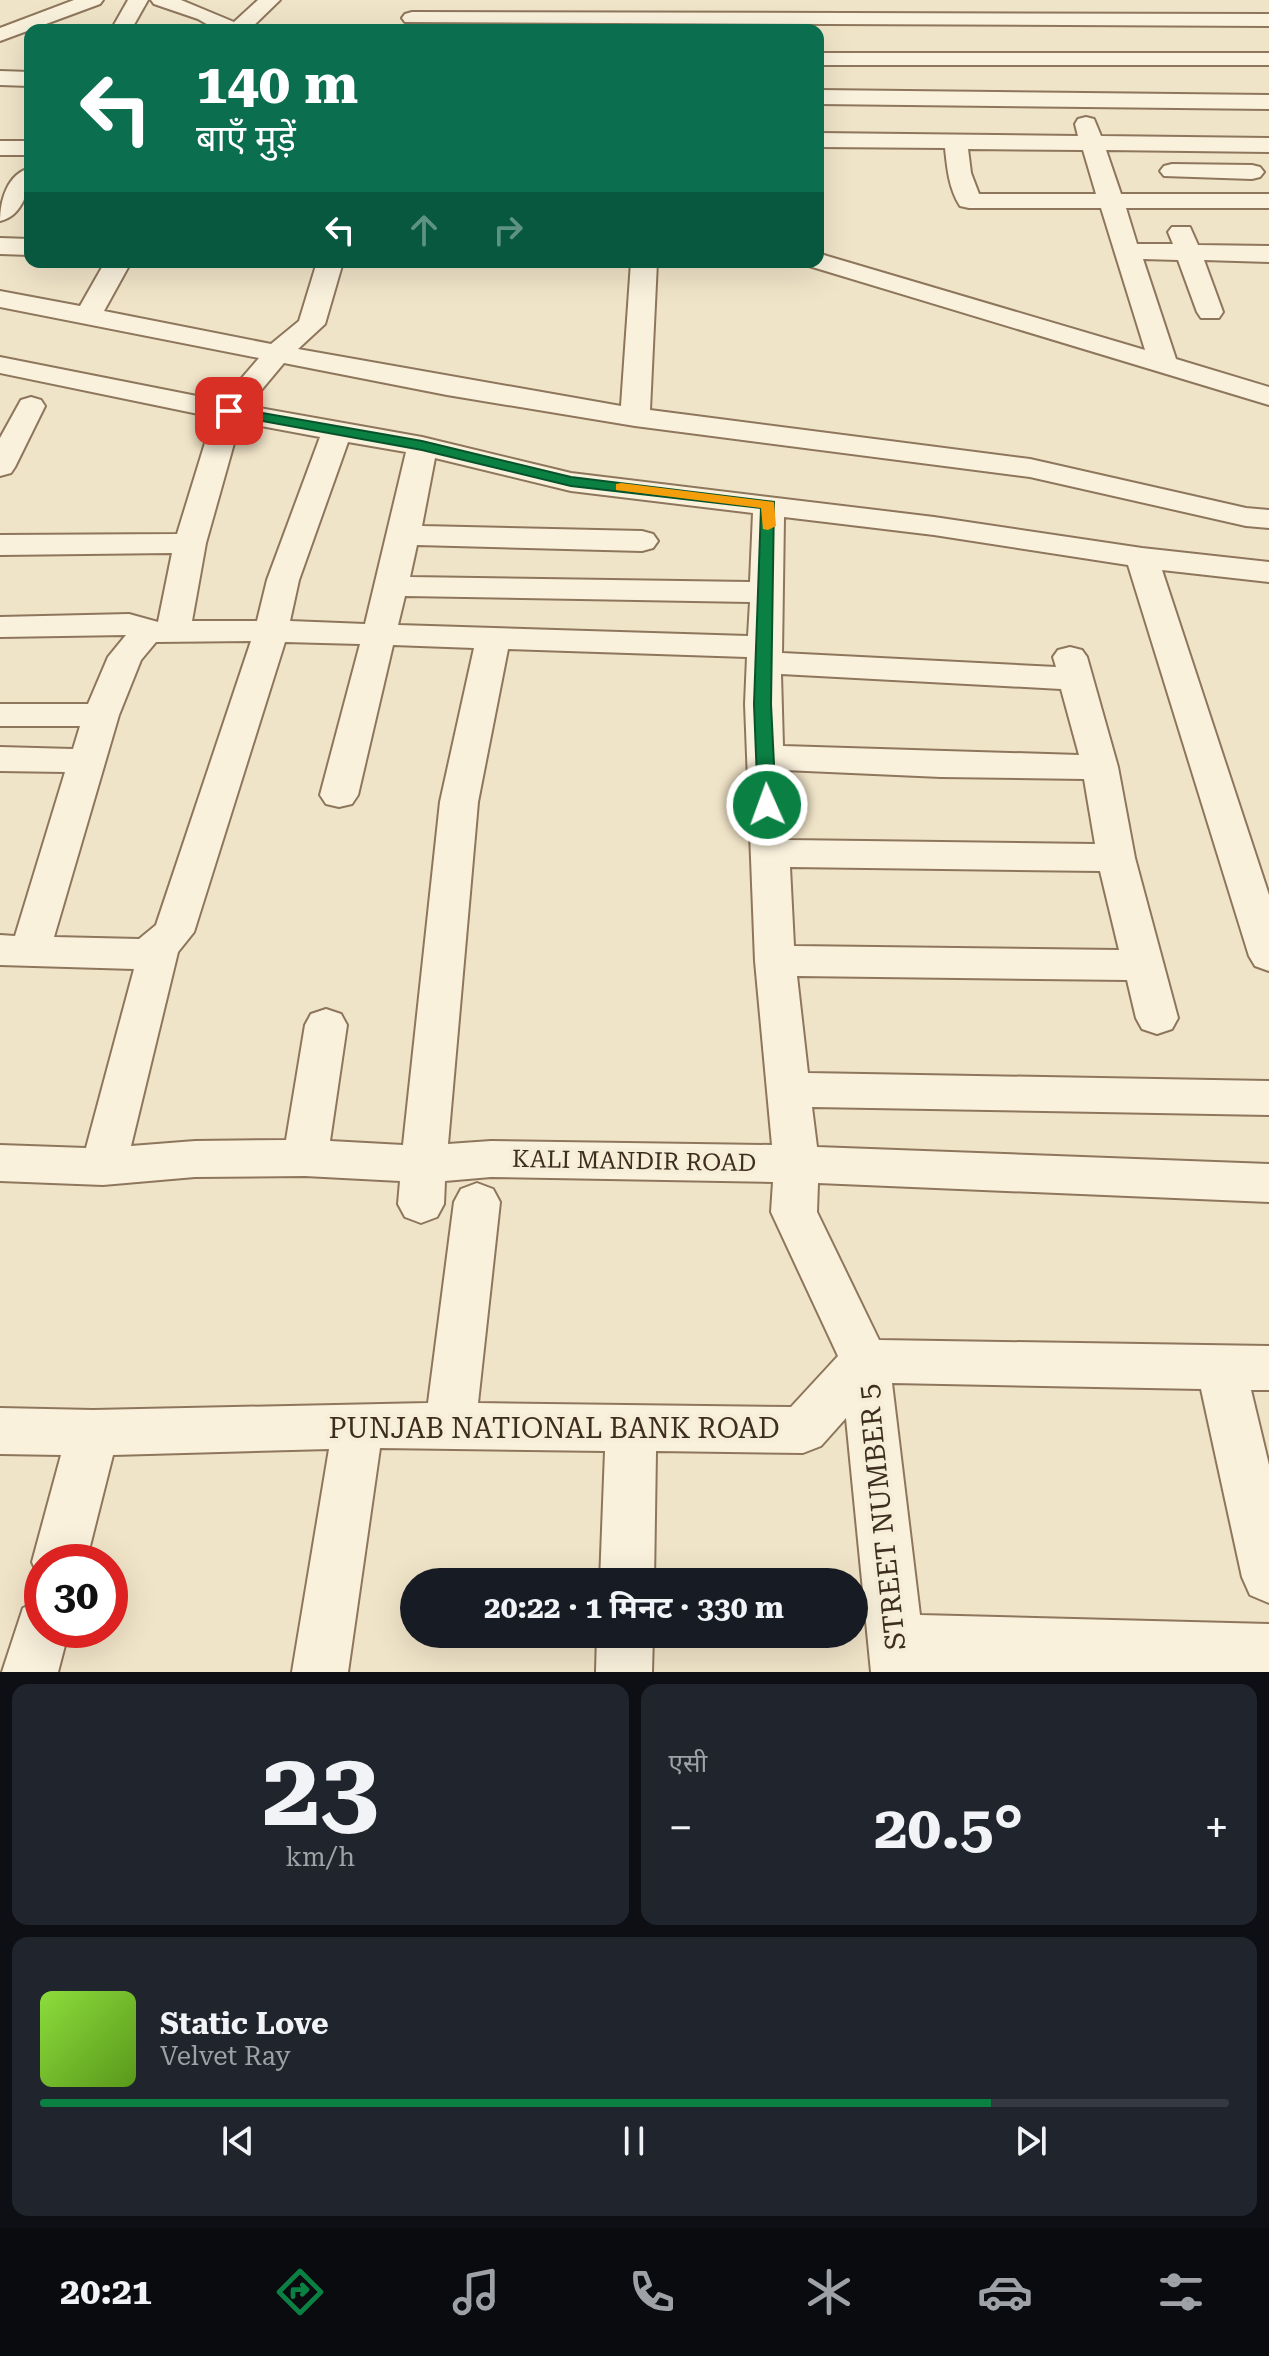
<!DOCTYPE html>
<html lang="hi">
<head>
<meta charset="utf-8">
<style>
  body { margin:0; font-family:"Roboto Serif","Noto Sans Devanagari",serif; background:#20242c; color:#f1f3f6; height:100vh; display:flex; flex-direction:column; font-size:30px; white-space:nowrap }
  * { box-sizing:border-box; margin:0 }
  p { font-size:26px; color:#9ea1a6 }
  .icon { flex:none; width:44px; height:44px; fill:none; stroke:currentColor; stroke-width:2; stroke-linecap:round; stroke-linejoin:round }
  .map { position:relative; height:1672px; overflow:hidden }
  .details { display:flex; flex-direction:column; gap:12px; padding:12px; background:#0d0f14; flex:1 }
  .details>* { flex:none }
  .hud { position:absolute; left:24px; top:24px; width:800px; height:244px; border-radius:16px; box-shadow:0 8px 32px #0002; background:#0b6e4f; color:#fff; overflow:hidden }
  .speed { position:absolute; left:24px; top:1544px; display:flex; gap:16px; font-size:40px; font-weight:700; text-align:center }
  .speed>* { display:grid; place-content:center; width:104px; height:104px; border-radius:50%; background:#171b24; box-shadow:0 8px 32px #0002; line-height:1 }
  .speed .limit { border:12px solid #d22; background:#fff; color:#111 }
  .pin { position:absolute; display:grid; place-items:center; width:68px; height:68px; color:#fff; margin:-34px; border-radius:16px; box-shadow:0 4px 12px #0006 }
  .me { position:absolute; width:88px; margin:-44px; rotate:358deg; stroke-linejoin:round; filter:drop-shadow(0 0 6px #0008) }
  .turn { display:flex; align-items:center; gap:28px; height:168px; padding:0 40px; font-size:36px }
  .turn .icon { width:104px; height:104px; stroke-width:2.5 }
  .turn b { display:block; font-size:56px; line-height:68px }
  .lanes { display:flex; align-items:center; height:76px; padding:0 40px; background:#0003; justify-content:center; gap:40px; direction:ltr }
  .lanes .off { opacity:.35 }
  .big { font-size:60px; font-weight:700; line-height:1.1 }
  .details .card { flex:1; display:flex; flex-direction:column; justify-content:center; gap:12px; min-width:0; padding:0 28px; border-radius:16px; background:#20242c }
  .details .dial { align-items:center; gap:0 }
  .dial b { font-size:104px; line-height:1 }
  .song { display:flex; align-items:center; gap:24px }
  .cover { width:96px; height:96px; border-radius:12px; background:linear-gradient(135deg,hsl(90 70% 55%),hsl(90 70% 35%)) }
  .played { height:8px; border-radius:4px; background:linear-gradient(90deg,#0b8043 80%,#363941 80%) }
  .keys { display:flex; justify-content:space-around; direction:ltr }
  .heat { display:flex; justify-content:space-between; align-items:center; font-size:44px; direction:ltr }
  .details .tiles { flex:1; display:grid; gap:12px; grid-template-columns:1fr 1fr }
  .card:last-child { grid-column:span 2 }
  .trip { position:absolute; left:400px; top:1568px; width:468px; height:80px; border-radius:40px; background:#171b24; box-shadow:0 8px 32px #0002; font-weight:700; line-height:80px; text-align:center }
  .tabs { display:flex; height:128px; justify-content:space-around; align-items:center; background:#090b0e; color:#9ea1a6 }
  .tabs .icon { width:56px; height:56px }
  .tabs .active { color:#0b8043 }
  .tabs b { font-size:36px; color:#f1f3f6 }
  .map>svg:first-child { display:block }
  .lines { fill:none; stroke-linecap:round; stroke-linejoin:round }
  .minor-casing { stroke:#8d765c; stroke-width:4 }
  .minor { fill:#faf1dc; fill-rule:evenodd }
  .route { fill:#0b8043; stroke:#07532c; stroke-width:2 }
  .slow { fill:#f59e0b }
  .labels { text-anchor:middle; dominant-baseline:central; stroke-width:8; stroke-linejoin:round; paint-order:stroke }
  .street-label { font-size:24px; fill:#3d2e20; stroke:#f7eed8 }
  .near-street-label { font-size:28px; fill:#3d2e20; stroke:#f7eed8 }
</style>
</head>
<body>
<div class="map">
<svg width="1269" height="1672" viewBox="0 0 1269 1672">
  <rect width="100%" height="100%" fill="#f0e4c8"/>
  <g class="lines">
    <g class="minor-casing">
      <g id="minor">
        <path d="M74,0H103L100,4L0,41V28Z"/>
        <path d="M128,0H148L131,30H111Z"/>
        <path d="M151,0H181L234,22L258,0H280L249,30H217L198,19L154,4Z"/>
        <path d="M412,12L1269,14V26L405,22L402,18L405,14Z"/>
        <rect x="818" y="53" width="451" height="12"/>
        <path d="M0,71L30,72V86L0,85Z"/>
        <path d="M818,90L1269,95V109L818,104Z"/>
        <path d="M1086,117L1094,119L1101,136L1269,138V152L1106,150L1121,194H1269V208H1126L1137,244H1173L1168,232L1172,227H1190L1198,245L1269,246V262L1204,260L1223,312L1219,318H1201L1197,312L1178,260L1143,259L1176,359L1269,387V405L809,266L806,262H818V253L827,256L1145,350L1101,208H969L960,206C949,189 947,168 945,148L818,147V133L1078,136L1075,124L1078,119ZM968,149L1083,150L1096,194H979L971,173Z"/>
        <rect x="0" y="141" width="30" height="14"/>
        <path d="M1172,164L1252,165L1260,167L1264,172L1260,177L1252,179L1164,176L1160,171L1164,166Z"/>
        <path d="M30,168C30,188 23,216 0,221C0,201 7,174 30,168Z"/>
        <path d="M0,238L30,239V255L0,254Z"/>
        <path d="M105,262H131L104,311L271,344L299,321L317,262H343L325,324L298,349L621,406L631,262H657L650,410L1030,459L1246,508L1269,510V528L1246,526L1030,477L635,426L447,395L284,363L248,406L422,437L571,473L934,517L1142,548L1269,562V582L1162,570L1269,895V971L1255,966L1249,956L1128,565L934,535L784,517L782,653L1056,667L1053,657L1058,650L1070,647L1082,650L1087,657L1118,767L1135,858L1178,1018L1172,1029L1157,1034L1142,1029L1136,1018L1127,980L797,976L808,1073L1269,1081V1115L812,1107L817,1147L1269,1164V1202L818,1183L817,1212L879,1340L1269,1346V1390H1251L1269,1465V1603L1250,1595L1242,1577L1201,1389L892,1383L920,1615L1269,1624V1672H871L846,1418L821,1446L803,1453L656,1451L654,1582H600L605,1451L380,1448L348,1672H292L329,1449L113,1455L86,1562H42L40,1580L32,1562L61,1455L0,1454V1408L93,1410L428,1403L454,1202L461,1189L477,1183L493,1189L500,1202L478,1403L791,1407L838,1356L771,1212L773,1182L491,1177L445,1181L444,1204L437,1217L421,1223L405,1217L398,1204L400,1181L305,1176L195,1177L103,1185L0,1181V1145L86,1148L134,969L0,965V935L15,936L65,772L0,771V747L73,749L80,726H0V704H88L108,657L126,635L0,637V617L129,614L158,622L172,553L0,555V535L177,534L213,417L0,373V357L222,401L259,358L0,307V291L80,306ZM240,422L320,437L267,580L257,621H192L206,543ZM348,442L406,452L365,624L290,621L299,580ZM435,458L571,491L753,513L750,582L410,577L417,545L642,551L653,548L658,541L653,534L642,531L422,526ZM405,596L750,602L748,636L398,625ZM251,641L156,925L139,939L54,937L119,715L141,660L156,642ZM285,642L360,644L320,795L326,804L339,807L352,804L358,795L393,645L474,648L440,802L403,1145L330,1141L347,1025L341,1014L326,1009L311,1014L305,1025L286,1140L195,1141L131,1146L178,952L194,932ZM508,649L747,657L745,704L755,961L772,1145L491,1141L448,1144L478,802ZM781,674L1061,689L1079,755L783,746ZM784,770L941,777L1084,779L1095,844L788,840ZM790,867L1100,871L1119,950L794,946Z"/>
        <path d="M31,397L41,400L45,406L15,467L11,473L0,476V438L21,400Z"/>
        <path d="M42,1600V1630H69L58,1672H2L23,1608Z"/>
        <path d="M597,1634H653L652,1672H596Z"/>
      </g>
    </g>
    <use href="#minor" class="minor"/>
  </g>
  <path class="route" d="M229,407L422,441L571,477L774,502L771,704L776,805L773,810L767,811L758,805L754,704L761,508L571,486L422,450L224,414V408Z"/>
  <path class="slow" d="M621,483L774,502L776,526L768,530L763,529L761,508L616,490V484Z"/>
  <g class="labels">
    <g class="street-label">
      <text transform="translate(634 1161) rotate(1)">KALI MANDIR ROAD</text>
    </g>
    <g class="near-street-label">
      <text x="554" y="1428">PUNJAB NATIONAL BANK ROAD</text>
      <text transform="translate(882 1517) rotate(-96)">STREET NUMBER 5</text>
    </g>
  </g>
</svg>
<div class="speed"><div class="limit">30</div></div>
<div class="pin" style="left:229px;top:411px;background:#d93025"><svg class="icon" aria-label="arrive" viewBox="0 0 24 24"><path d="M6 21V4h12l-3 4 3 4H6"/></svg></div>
<svg class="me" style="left:767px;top:805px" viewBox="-20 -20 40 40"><circle r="17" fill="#0b8043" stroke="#fff" stroke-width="3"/><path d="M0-11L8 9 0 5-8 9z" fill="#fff"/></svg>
<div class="trip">20:22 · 1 मिनट · 330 m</div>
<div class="hud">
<div class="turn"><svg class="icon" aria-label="left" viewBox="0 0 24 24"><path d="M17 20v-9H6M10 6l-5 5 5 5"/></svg><div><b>140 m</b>बाएँ मुड़ें</div></div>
<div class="lanes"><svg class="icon" aria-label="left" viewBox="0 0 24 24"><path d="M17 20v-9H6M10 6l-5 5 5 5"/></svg><svg class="icon off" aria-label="ahead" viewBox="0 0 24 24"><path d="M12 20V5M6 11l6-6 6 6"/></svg><svg class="icon off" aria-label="right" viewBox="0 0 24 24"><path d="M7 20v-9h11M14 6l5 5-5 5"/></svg></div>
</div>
</div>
<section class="details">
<div class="tiles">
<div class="card dial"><b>23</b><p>km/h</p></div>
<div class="card"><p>एसी</p>
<div class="heat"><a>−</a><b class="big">20.5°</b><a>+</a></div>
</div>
<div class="card">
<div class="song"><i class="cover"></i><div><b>Static Love</b><p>Velvet Ray</p></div></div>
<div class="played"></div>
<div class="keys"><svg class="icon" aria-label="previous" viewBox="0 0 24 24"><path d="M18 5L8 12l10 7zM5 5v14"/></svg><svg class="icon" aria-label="pause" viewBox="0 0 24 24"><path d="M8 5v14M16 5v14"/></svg><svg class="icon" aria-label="next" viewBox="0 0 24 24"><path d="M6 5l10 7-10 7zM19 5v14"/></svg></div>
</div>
</div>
</section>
<nav class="tabs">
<b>20:21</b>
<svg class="icon active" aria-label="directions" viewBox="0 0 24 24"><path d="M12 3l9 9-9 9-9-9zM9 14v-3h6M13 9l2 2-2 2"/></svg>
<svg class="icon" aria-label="music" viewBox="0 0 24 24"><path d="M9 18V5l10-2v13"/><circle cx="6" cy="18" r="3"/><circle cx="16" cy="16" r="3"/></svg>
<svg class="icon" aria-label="phone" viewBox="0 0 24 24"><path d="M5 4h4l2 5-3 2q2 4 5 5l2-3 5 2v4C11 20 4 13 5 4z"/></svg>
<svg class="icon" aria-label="climate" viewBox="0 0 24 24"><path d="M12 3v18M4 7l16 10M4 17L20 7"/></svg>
<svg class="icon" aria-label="car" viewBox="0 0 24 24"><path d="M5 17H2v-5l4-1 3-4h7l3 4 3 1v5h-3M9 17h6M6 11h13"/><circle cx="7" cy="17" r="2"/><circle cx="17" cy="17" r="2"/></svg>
<svg class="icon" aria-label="filters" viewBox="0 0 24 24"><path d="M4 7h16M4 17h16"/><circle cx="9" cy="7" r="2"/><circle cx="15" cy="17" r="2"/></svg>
</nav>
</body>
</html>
